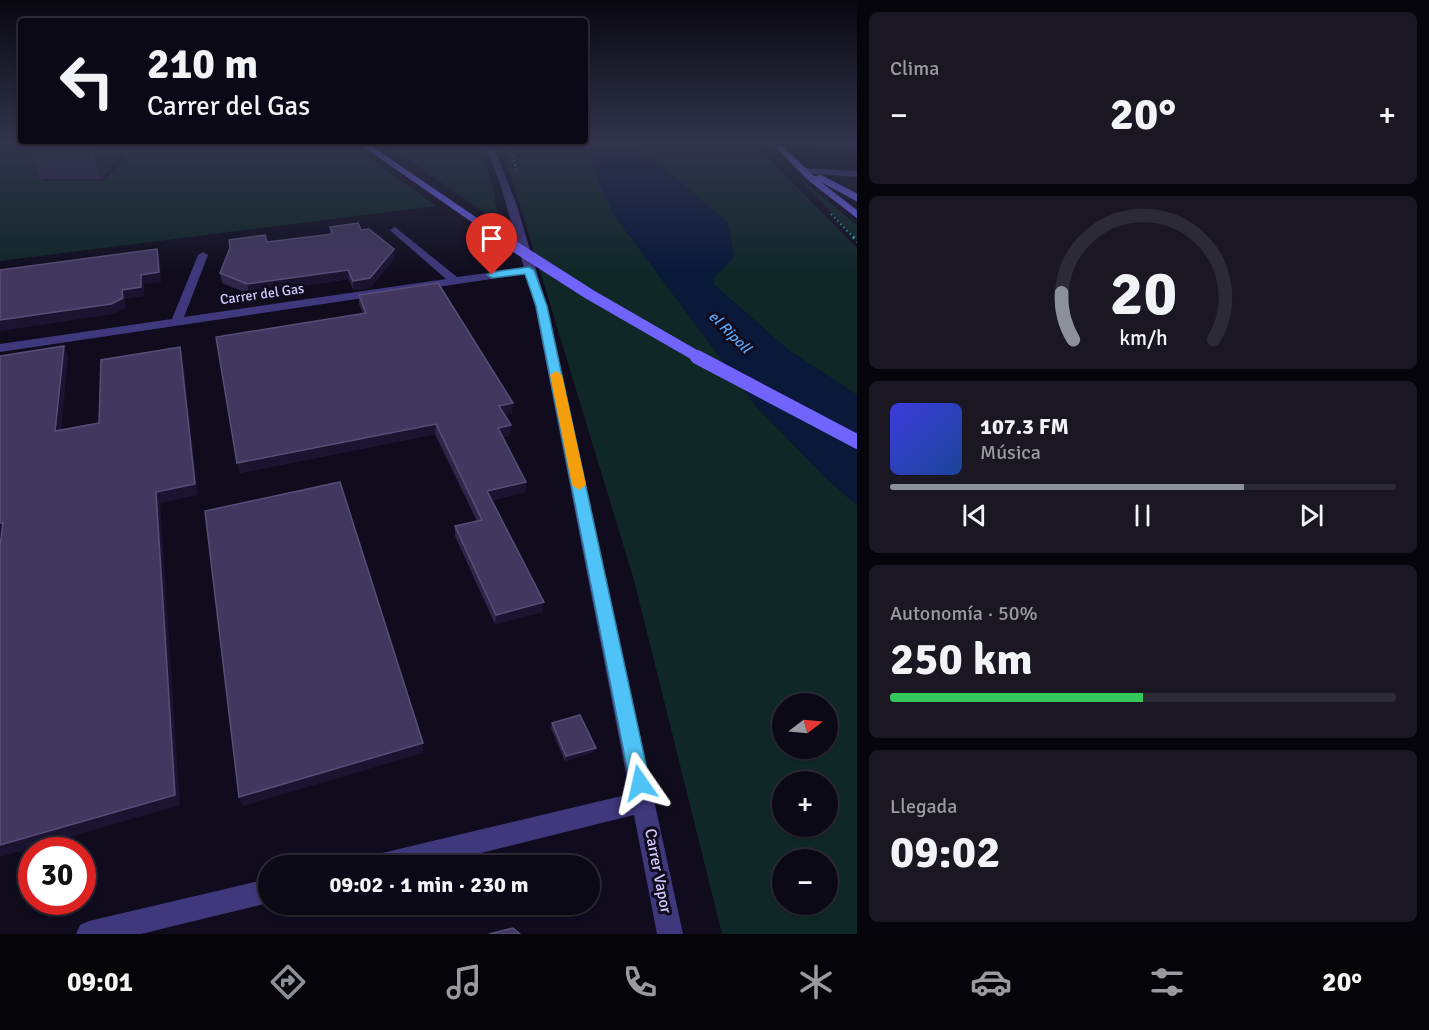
<!DOCTYPE html>
<html lang="es">
<head>
<meta charset="utf-8">
<style>
  body { margin:0; font-family:Signika,sans-serif; background:#1a1723; color:#f1f3f6; height:100vh; display:flex; flex-direction:column; font-size:22px; white-space:nowrap }
  * { box-sizing:border-box; margin:0 }
  p { font-size:20px; color:#9a9aa1 }
  .icon { flex:none; width:33px; height:33px; fill:none; stroke:currentColor; stroke-width:2; stroke-linecap:round; stroke-linejoin:round }
  .map { position:relative; flex:1; overflow:hidden }
  .details { display:flex; flex-direction:column; gap:12px; padding:12px; background:#07050c; width:572px }
  .details>* { flex:none }
  .top-card { position:absolute; left:18px; top:18px; width:570px; height:126px; border-radius:6px; box-shadow:0 2px 4px #0004,0 0 0 2px #2c2a35; background:#0c0916; color:#f1f3f6; overflow:hidden }
  .needle { width:39px; rotate:74deg }
  .fabs { position:absolute; left:772px; top:693px; display:grid; gap:12px }
  .fabs a { display:grid; place-items:center; width:66px; height:66px; border-radius:50%; background:#0c0916; box-shadow:0 2px 4px #0004,0 0 0 2px #2c2a35; font-size:30px }
  .speed { position:absolute; left:18px; top:837px; display:flex; gap:12px; font-size:30px; font-weight:700; text-align:center }
  .speed>* { display:grid; place-content:center; width:78px; height:78px; border-radius:50%; background:#0c0916; box-shadow:0 2px 4px #0004,0 0 0 2px #2c2a35; line-height:1 }
  .speed .limit { border:9px solid #d22; background:#fff; color:#111 }
  .pin { position:absolute; display:grid; place-items:center; width:51px; height:51px; color:#fff; margin:-62px -26px; border-radius:50% 50% 50% 0; rotate:-45deg; box-shadow:0 0 6px #0007 }
  .pin .icon { rotate:45deg }
  .me { position:absolute; width:66px; margin:-33px; rotate:349deg; stroke-linejoin:round; filter:drop-shadow(0 0 4px #0008) }
  .turn { display:flex; align-items:center; gap:21px; height:126px; padding:0 30px; font-size:27px }
  .turn .icon { width:78px; height:78px; stroke-width:2.5 }
  .turn b { display:block; font-size:42px; line-height:51px }
  .big { font-size:45px; font-weight:700; line-height:1.1 }
  .details .tile { flex:1; display:flex; flex-direction:column; justify-content:center; gap:9px; min-width:0; padding:0 21px; border-radius:9px; background:#1a1723 }
  .details .dial { align-items:center; gap:0 }
  .dial svg { height:156px; overflow:visible; fill:none; stroke:#2c2a35; stroke-width:7; stroke-linecap:round; text-anchor:middle }
  .dial text { fill:#f1f3f6; stroke:none }
  .song { display:flex; align-items:center; gap:18px }
  .cover { width:72px; height:72px; border-radius:9px; background:linear-gradient(135deg,hsl(240 70% 55%),hsl(220 70% 35%)) }
  .played { height:6px; border-radius:3px; background:linear-gradient(90deg,#8c9099 70%,#2c2a35 70%) }
  .keys { display:flex; justify-content:space-around; direction:ltr }
  .heat { display:flex; justify-content:space-between; align-items:center; font-size:33px; direction:ltr }
  .charge { height:9px; border-radius:4px; background:linear-gradient(90deg,#34c759 50%,#2c2a35 0) }
  .trip { position:absolute; left:258px; top:855px; width:342px; height:60px; border-radius:30px; background:#0c0916; box-shadow:0 2px 4px #0004,0 0 0 2px #2c2a35; font-weight:700; line-height:60px; text-align:center }
  .tabs { display:flex; height:96px; justify-content:space-around; align-items:center; background:#050409; color:#9a9aa1 }
  .tabs .icon { width:42px; height:42px }
  .tabs .selected { color:#8c9099 }
  .tabs b { font-size:27px; color:#f1f3f6 }
  main { display:flex; flex:1; min-height:0 }
  .map>svg:first-child { display:block }
  .green { fill:#102728; fill-rule:evenodd }
  .water { fill:#0a183a }
  .lines { fill:none; stroke-linecap:round; stroke-linejoin:round }
  .path-far1 { stroke:#30adac; stroke-width:2; stroke-dasharray:1.5 3; stroke-linecap:butt }
  .path { stroke:#30adac; stroke-width:3; stroke-dasharray:2 4; stroke-linecap:butt }
  .street { fill:#3f387c; fill-rule:evenodd }
  .secondary { fill:#7064fc; fill-rule:evenodd }
  .secondary-bridge-far1 { stroke:#7064fc; stroke-width:11 }
  .secondary-bridge { stroke:#7064fc; stroke-width:14 }
  .wall { fill:#2f254b }
  .shaded-wall { fill:#1b1431 }
  .building { fill:#41375f; stroke:#584e78; stroke-width:1.5 }
  .route { fill:#4fc3f7; stroke:#337fa1; stroke-width:1.5 }
  .slow { fill:#f59e0b }
  .labels { text-anchor:middle; dominant-baseline:central; stroke-width:6; stroke-linejoin:round; paint-order:stroke }
  .far-street-label { font-size:14px; fill:#d3cafe; stroke:#100c1e }
  .far-water-label { font-size:15px; font-style:italic; fill:#5ba8fb; stroke:#100c1e }
  .street-label { font-size:16px; fill:#d3cafe; stroke:#100c1e }
</style>
</head>
<body>
<main>
<div class="map">
<svg width="858" height="934" viewBox="0 0 858 934">
  <rect width="100%" height="100%" fill="#100c1e"/>
  <g class="green">
    <path d="M0,143H75L40,174L45,181H104L129,154L109,153L119,143H349L436,206L0,261V210L8,209H0Z"/>
    <path d="M385,143H474L491,178L499,223Z"/>
    <path d="M501,143H581L589,150L599,183L615,216L757,407L825,477L857,505V934H722L634,580ZM783,704H828V748H783ZM783,782H828V826H783ZM783,860H828V904H783Z"/>
    <path d="M627,143H753L857,248V395L787,349L713,284L714,277L734,257L727,222L654,160Z"/>
    <path d="M794,173L857,225V240Z"/>
  </g>
  <path class="water" d="M581,143H627L654,160L727,222L734,257L714,277L713,284L787,349L857,395V505L825,477L757,407L615,216L599,183L589,150Z"/>
  <g class="lines">
    <g class="path-far1">
      <path d="M508,143L517,171"/>
      <path d="M831,214L855,239"/>
    </g>
    <path class="path" d="M853,237L858,242"/>
    <g class="street">
      <path d="M484,143H492L516,203L547,306L683,934H657L634,815L429,866H366L370,858L378,854L630,794L535,306L526,274L0,352V344L172,319L198,255L203,252L208,255L184,317L446,279L392,232L390,230L395,227L457,277L524,268L500,183Z"/>
      <path d="M805,168L858,171V177L802,173V169Z"/>
      <path d="M268,879V903L141,934H76L80,925L89,921Z"/>
    </g>
    <g class="secondary">
      <path d="M358,143H367L508,239L499,241Z"/>
      <path d="M771,143H779L814,176L821,175L858,194V202L821,182L858,211V219L809,181Z"/>
    </g>
    <path class="secondary-bridge-far1" d="M503,239L589,294L700,358"/>
    <path class="secondary-bridge" d="M697,357L858,442"/>
  </g>
  <g class="wall">
    <path d="M35,143H118L117,144L120,155L101,179H40L29,147Z"/>
    <path d="M809,143H858V149L814,148Z"/>
    <path d="M330,227L361,230L395,258L370,288L353,290L349,279L249,294L222,283L220,273L267,242L330,234Z"/>
    <path d="M359,295L512,413L504,414L510,435L502,437L526,482L525,492L492,500L542,612L495,624L455,536V526L477,521L435,434L240,473L237,463L363,313L359,304Z"/>
    <path d="M552,723L594,752L565,761L551,728Z"/>
  </g>
  <g class="shaded-wall">
    <path d="M95,143H118L117,144L120,155L101,179L92,147Z"/>
    <path d="M157,249L160,258L161,282L144,284V296L125,299L126,307L114,314L0,331V320L122,290L141,275Z"/>
    <path d="M394,249L395,258L370,288L353,290V281Z"/>
    <path d="M348,270L349,279L249,294L247,284Z"/>
    <path d="M64,346L68,357L60,442L55,431Z"/>
    <path d="M180,347L183,358L198,495L160,503L180,805L0,857V845L156,492Z"/>
    <path d="M513,403L512,413L498,416L499,406Z"/>
    <path d="M436,424L435,434L240,473L237,463Z"/>
    <path d="M511,425L510,435L497,438L498,428Z"/>
    <path d="M526,482L525,492L486,501L487,491Z"/>
    <path d="M0,523H3L10,534L0,536Z"/>
    <path d="M544,602L542,612L495,624L496,615Z"/>
    <path d="M423,743V753L243,806L239,797Z"/>
    <path d="M596,748L594,752L565,761L566,756Z"/>
  </g>
  <g class="building">
    <path d="M35,143H95L92,147H29Z"/>
    <path d="M358,223L361,230L369,229L394,249L370,278L353,281L348,270L247,284L220,273L230,248L229,240L265,235L267,242L333,234L330,227Z"/>
    <path d="M157,249L159,272L141,275V287L122,290L123,298L111,304L0,320V270Z"/>
    <path d="M438,283L513,403L499,406L511,425L498,428L526,482L487,491L544,602L496,615L455,526L482,520L436,424L237,463L216,337L366,313L359,295Z"/>
    <path d="M64,346L55,431L99,423L101,360L180,347L195,484L156,492L175,795L0,845V546L3,523H0V356Z"/>
    <path d="M340,482L423,743L239,797L205,511Z"/>
    <path d="M580,715L596,748L566,756L552,723Z"/>
    <path d="M513,928L520,934H489Z"/>
  </g>
  <linearGradient id="sky" x2="0" y2="1"><stop stop-color="#090710"/><stop offset="0.52" stop-color="#31344c"/><stop offset="1" stop-color="#31344c" stop-opacity="0"/></linearGradient>
  <rect width="858" height="274" fill="url(#sky)"/>
  <path class="route" d="M529,267L534,270L547,306L650,783L647,790L640,793L633,790L630,783L536,306L525,274L492,278L487,275L492,272Z"/>
  <path class="slow" d="M556,371L562,375L586,485L579,490L572,485L550,375Z"/>
  <g class="labels">
    <g class="far-street-label">
      <text transform="translate(262 294) rotate(-8)">Carrer del Gas</text>
    </g>
    <g class="far-water-label">
      <text transform="translate(730 332) rotate(45)">el Ripoll</text>
    </g>
    <g class="street-label">
      <text transform="translate(658 871) rotate(79)">Carrer Vapor</text>
    </g>
  </g>
</svg>
<div class="fabs">
<a><svg class="needle" viewBox="-14 -14 28 28"><path d="M0-13l5 13h-10z" fill="#e53935"/><path d="M0 13l5-13h-10z" fill="#9a9aa1"/></svg></a>
<a>+</a>
<a>−</a>
</div>
<div class="speed"><div class="limit">30</div></div>
<div class="pin" style="left:492px;top:275px;background:#d93025"><svg class="icon" aria-label="arrive" viewBox="0 0 24 24"><path d="M6 21V4h12l-3 4 3 4H6"/></svg></div>
<svg class="me" style="left:640px;top:783px" viewBox="-20 -20 40 40"><path d="M0-17L14 15 0 8-14 15z" fill="#4fc3f7" stroke="#fff" stroke-width="4"/></svg>
<div class="trip">09:02 · 1 min · 230 m</div>
<div class="top-card">
<div class="turn"><svg class="icon" aria-label="left" viewBox="0 0 24 24"><path d="M17 20v-9H6M10 6l-5 5 5 5"/></svg><div><b>210 m</b>Carrer del Gas</div></div>
</div>
</div>
<section class="details">
<div class="tile"><p>Clima</p>
<div class="heat"><a>−</a><b class="big">20°</b><a>+</a></div>
</div>
<div class="tile dial"><svg viewBox="0 0 100 80">
<path d="M14 69A42 42 0 1 1 86 69"/>
<path d="M14 69A42 42 0 0 1 8 45" stroke="#8c9099"/>
<text x="50" y="56" font-size="32" font-weight="700">20</text>
<text x="50" y="72" font-size="11">km/h</text>
</svg></div>
<div class="tile">
<div class="song"><i class="cover"></i><div><b>107.3 FM</b><p>Música</p></div></div>
<div class="played"></div>
<div class="keys"><svg class="icon" aria-label="previous" viewBox="0 0 24 24"><path d="M18 5L8 12l10 7zM5 5v14"/></svg><svg class="icon" aria-label="pause" viewBox="0 0 24 24"><path d="M8 5v14M16 5v14"/></svg><svg class="icon" aria-label="next" viewBox="0 0 24 24"><path d="M6 5l10 7-10 7zM19 5v14"/></svg></div>
</div>
<div class="tile"><p>Autonomía · 50%</p><b class="big">250 km</b><div class="charge"></div></div>
<div class="tile"><p>Llegada</p><b class="big">09:02</b></div>
</section>
</main>
<nav class="tabs">
<b>09:01</b>
<svg class="icon selected" aria-label="directions" viewBox="0 0 24 24"><path d="M12 3l9 9-9 9-9-9zM9 14v-3h6M13 9l2 2-2 2"/></svg>
<svg class="icon" aria-label="music" viewBox="0 0 24 24"><path d="M9 18V5l10-2v13"/><circle cx="6" cy="18" r="3"/><circle cx="16" cy="16" r="3"/></svg>
<svg class="icon" aria-label="phone" viewBox="0 0 24 24"><path d="M5 4h4l2 5-3 2q2 4 5 5l2-3 5 2v4C11 20 4 13 5 4z"/></svg>
<svg class="icon" aria-label="climate" viewBox="0 0 24 24"><path d="M12 3v18M4 7l16 10M4 17L20 7"/></svg>
<svg class="icon" aria-label="car" viewBox="0 0 24 24"><path d="M5 17H2v-5l4-1 3-4h7l3 4 3 1v5h-3M9 17h6M6 11h13"/><circle cx="7" cy="17" r="2"/><circle cx="17" cy="17" r="2"/></svg>
<svg class="icon" aria-label="filters" viewBox="0 0 24 24"><path d="M4 7h16M4 17h16"/><circle cx="9" cy="7" r="2"/><circle cx="15" cy="17" r="2"/></svg>
<b>20°</b>
</nav>
</body>
</html>
